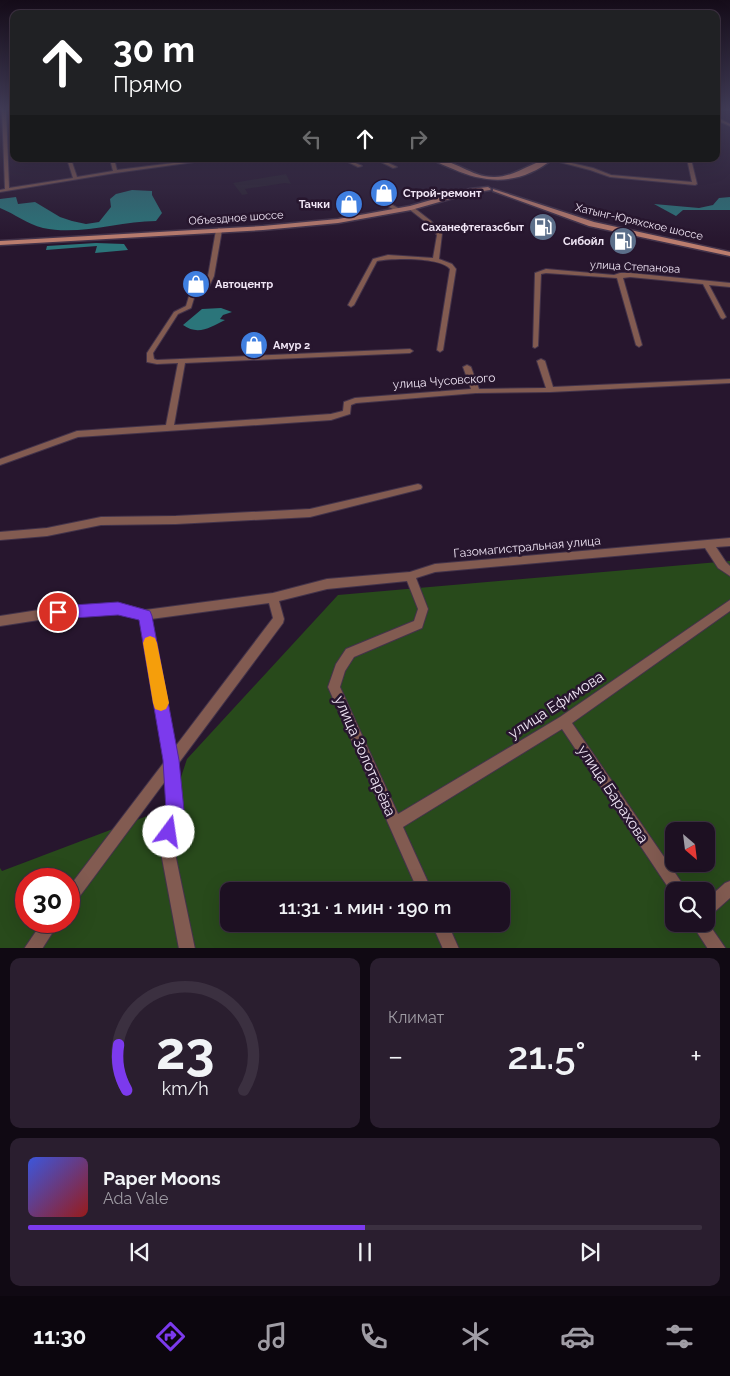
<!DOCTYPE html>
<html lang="ru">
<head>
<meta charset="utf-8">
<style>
  body { margin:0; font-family:Raleway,sans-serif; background:#2a1e2f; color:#f1f3f6; height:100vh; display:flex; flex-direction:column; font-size:19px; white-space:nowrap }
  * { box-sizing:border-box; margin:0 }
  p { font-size:16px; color:#a09da5 }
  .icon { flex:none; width:28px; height:28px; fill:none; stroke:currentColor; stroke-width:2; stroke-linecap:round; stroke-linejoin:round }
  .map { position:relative; height:948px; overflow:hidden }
  .sheet { display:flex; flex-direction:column; gap:10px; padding:10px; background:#100913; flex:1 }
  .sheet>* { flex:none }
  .guide { position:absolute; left:10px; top:10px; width:710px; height:152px; border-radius:10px; box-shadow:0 5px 20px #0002,0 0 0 1px #3b3040; background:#202124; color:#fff; overflow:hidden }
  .needle { width:32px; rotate:152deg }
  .buttons { position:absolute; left:665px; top:822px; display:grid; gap:10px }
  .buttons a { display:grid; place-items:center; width:50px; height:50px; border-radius:10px; background:#1d1022; box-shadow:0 5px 20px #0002,0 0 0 1px #3b3040; font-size:25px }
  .speed { position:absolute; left:15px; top:868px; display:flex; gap:10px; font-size:25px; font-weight:700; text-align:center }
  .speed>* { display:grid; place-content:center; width:65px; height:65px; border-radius:50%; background:#1d1022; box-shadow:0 5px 20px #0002,0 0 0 1px #3b3040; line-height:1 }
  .speed .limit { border:8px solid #d22; background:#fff; color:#111 }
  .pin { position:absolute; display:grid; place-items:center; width:42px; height:42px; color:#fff; margin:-21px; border:2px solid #fff; border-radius:50%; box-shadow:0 1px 5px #0007 }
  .me { position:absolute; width:55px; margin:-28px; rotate:14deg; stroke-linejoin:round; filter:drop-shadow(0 0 4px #0008) }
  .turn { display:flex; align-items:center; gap:18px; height:105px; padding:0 20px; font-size:22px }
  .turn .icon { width:65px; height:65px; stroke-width:2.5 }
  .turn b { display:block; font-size:35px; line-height:42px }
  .lanes { display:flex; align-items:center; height:48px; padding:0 20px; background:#0003; justify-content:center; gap:25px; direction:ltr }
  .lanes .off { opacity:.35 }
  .big { font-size:38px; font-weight:600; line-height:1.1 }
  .sheet .widget { flex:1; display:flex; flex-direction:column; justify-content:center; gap:8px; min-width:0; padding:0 18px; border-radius:10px; background:#2a1e2f }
  .sheet .dial { align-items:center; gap:0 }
  .dial svg { height:130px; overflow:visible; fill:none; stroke:#3b3040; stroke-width:7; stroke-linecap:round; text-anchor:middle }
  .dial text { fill:#f1f3f6; stroke:none }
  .song { display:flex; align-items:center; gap:15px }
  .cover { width:60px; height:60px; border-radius:8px; background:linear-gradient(135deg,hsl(230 70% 55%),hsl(0 70% 35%)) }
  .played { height:5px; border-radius:2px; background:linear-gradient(90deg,#7c3aed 50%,#3b3040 50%) }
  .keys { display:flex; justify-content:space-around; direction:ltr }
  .heat { display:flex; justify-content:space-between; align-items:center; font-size:28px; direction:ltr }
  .sheet .tiles { flex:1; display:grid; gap:10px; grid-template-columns:1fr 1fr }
  .widget:last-child { grid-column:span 2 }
  .trip { position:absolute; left:220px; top:882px; width:290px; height:50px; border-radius:10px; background:#1d1022; box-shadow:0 5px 20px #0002,0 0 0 1px #3b3040; font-weight:600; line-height:50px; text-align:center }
  .tabs { display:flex; height:80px; justify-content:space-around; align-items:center; background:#0c060e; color:#a09da5 }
  .tabs .icon { width:35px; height:35px }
  .tabs .selected { color:#7c3aed }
  .tabs b { font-size:22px; color:#f1f3f6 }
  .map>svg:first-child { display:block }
  .education { fill:#2a2130 }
  .green { fill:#284a1b; fill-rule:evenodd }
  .water { fill:#2b757a }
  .building { fill:#9f8198 }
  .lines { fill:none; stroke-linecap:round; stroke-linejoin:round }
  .street-casing { stroke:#43334a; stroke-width:2 }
  .secondary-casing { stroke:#43334a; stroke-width:3 }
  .street { fill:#825b51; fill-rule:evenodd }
  .secondary { fill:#bb7d6e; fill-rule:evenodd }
  .route { fill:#7c3aed; stroke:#51269a }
  .slow { fill:#f59e0b }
  .labels { text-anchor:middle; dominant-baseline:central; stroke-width:5; stroke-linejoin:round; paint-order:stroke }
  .far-poi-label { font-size:11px; font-weight:bold; fill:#f0e5f5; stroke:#27162e; text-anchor:start }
  .far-street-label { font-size:11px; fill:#f0e5f5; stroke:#27162e }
  .street-label { font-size:12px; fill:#f0e5f5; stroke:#27162e }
  .near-street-label { font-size:15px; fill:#f0e5f5; stroke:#27162e }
</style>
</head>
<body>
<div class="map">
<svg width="730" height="949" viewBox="0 0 730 949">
  <rect width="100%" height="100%" fill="#27162e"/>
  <path class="education" d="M286,174L291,184L285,183L245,189L248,194L242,195L233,183Z"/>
  <path class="green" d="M730,561V948H0V868L2,871L171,807L187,759L338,595ZM674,831H706V864H674ZM26,879H69V921H26ZM229,891H501V924H229ZM674,891H706V924H674Z"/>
  <g class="water">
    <path d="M132,190L152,191V195L162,213L156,221C119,221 80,236 43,228C27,224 15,214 0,208V199L16,197L18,204L35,202L60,217L72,221L86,224L99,222L111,207L110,199L116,194Z"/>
    <path d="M730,197V210H683L676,216L654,204L699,208L713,205L719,198Z"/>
    <path d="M96,243L124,244L128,250L95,253L97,246L46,250L47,246Z"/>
    <path d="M221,308L232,312L223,315L220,319L225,320C211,327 198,336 183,325L202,309Z"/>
  </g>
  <path class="building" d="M262,335L261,354H245L247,336Z"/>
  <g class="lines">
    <g class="street-casing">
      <g id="street">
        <path d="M2,109H6L9,188L73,178L67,159H71L77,177L113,171L110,159H114L117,170L206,159H216L115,173L0,192V190L5,189Z"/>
        <path d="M716,117L730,124V126L716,120Z"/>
        <path d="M342,159H347L362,166L358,167Z"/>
        <path d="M375,159H380L397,167L393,168Z"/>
        <path d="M548,159H554L593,168L611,175L692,182L687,159H691L697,184L695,185L610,177L590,170Z"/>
        <path d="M381,199L400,209V210L396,211L379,201V199Z"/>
        <path d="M409,207H413L431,221L442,234L439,259L452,264L456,269L443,350L440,352L437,350L450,269C440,257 392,258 377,261L354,305L351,307L348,305L373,259L388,255L433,258L437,235L427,223L409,209Z"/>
        <path d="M219,228L222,230L214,276L208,289L195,295L191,308L178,314L153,353L154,359L157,360L410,349L413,351L410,353L185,363L174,425L331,414L343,411L344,402L355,398L471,389L463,367L467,365L471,367L479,389L546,388L537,361L541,359L545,361L553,387L730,379V383L550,392L476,393L356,403L351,405L350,414L331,420L78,437L0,465V459L77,431L166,425L178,363L157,364L147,362V353L174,312L186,306L190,293L203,288L208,276L216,230Z"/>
        <path d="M546,269L614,275L620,273H630L730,283V287L709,285L726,317L723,319L721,318L703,284L630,277L623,278L642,345L639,347L636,345L617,278L546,273L541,274L538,346L535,348L533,347L535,273Z"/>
        <path d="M418,484L421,485L422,487L421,489L310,517L176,524L101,525L47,536L0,540V532L47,528L101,517L176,516L310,509Z"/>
        <path d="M730,538V546L716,547L726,562L730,566V576L718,568L705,548L435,572L416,578L428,609L422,628L354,657L345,671L340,687L398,814L560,717L730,600V611L572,723L684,886L686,891H674V896L562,729L403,827L432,891H418L328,687L336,664L346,649L414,621L418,609L407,581L327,589L279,601L284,619L283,623L178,764L182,811L176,832V858L195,949H179L162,858V832L168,811L166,780L74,904L69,906V887L165,761L140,619L118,613L58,617L0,626V616L58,607L118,603L145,610L273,593L327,579L410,572L435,564ZM269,603L273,618L175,747L151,619Z"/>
        <path d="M730,881V898L711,915L706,917V900L725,883Z"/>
        <path d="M706,920L726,949H708L695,929L692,924H706Z"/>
        <path d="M43,921H60L42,949H24Z"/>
        <path d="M432,924H448L459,949H443Z"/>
      </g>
    </g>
    <g class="secondary-casing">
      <g id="secondary">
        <path d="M432,159C453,158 472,178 495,177C516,177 537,158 553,159C521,184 489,185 453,169C446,166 438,163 432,159Z"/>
        <path d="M488,187L491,189L490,190L471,193L411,210L338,223L263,230L0,245V241L263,226L338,219L410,206L470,189Z"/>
        <path d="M493,189L594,222L730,252V256L589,226L493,191Z"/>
      </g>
    </g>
    <use href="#street" class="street"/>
    <use href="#secondary" class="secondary"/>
  </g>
  <linearGradient id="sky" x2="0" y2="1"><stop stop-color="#150c19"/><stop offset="0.45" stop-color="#413c57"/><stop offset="1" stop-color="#413c57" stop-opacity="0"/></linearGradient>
  <rect width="730" height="242" fill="url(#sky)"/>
  <path class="route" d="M118,602L150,611L152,616L179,760L184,810L175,838L169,841L162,838L160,832L166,810L163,760L139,620L118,615L58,619L53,617L51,612L53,608L58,606Z"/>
  <path class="slow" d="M150,636L155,638L157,643L169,703L166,709L161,711L155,709L153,703L143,643L145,638Z"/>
  <defs>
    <g id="shop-disc" transform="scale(1.4375)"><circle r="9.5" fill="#3f7fe0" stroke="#27162e"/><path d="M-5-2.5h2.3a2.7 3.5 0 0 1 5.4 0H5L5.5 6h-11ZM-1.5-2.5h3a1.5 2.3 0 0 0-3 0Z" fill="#fff"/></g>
    <g id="fuel-disc" transform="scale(1.4375)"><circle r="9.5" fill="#5c6f8a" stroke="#27162e"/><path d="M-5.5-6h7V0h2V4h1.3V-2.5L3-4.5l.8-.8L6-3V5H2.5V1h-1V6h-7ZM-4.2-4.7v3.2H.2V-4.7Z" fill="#fff"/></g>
  </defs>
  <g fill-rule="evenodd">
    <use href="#shop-disc" x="384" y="193"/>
    <use href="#shop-disc" x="349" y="204"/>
    <use href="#fuel-disc" x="543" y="227"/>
    <use href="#fuel-disc" x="623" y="241"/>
    <use href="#shop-disc" x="196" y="284"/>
    <use href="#shop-disc" x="254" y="345"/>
  </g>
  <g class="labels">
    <g class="far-poi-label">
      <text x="403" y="193">Строй-ремонт</text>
      <text x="330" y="204" text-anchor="end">Тачки</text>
      <text x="524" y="227" text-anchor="end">Саханефтегазсбыт</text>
      <text x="604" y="241" text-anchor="end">Сибойл</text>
      <text x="215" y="284">Автоцентр</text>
      <text x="273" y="345">Амур 2</text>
    </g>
    <g class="far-street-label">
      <text transform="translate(236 218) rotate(-4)">Объездное шоссе</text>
      <text transform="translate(639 222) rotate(13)">Хатынг-Юряхское шоссе</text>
      <text transform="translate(635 267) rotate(3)">улица Степанова</text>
    </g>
    <g class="street-label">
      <text transform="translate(444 381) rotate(-4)">улица Чусовского</text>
      <text transform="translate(527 547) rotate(-5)">Газомагистральная улица</text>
    </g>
    <g class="near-street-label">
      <text transform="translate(556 705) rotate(-33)">улица Ефимова</text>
      <text transform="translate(365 756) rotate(66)">улица Золотарёва</text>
      <text transform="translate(613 794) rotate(56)">улица Барахова</text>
    </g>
  </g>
</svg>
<div class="buttons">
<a><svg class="needle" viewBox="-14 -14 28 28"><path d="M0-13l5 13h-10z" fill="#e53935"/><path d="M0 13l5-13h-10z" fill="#a09da5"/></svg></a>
<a><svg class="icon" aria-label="search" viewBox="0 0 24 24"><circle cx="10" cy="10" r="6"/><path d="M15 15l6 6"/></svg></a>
</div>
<div class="speed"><div class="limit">30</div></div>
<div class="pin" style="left:58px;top:612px;background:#d93025"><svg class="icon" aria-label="arrive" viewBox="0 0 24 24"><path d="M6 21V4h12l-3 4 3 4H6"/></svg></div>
<svg class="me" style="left:169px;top:832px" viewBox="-20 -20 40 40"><circle r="19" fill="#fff"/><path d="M0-13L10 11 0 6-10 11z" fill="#7c3aed"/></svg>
<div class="trip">11:31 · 1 мин · 190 m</div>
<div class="guide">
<div class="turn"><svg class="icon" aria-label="ahead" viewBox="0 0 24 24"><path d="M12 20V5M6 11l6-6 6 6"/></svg><div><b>30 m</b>Прямо</div></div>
<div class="lanes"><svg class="icon off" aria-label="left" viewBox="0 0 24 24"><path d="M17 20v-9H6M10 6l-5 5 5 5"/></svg><svg class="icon" aria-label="ahead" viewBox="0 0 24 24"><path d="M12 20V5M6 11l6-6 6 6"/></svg><svg class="icon off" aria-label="right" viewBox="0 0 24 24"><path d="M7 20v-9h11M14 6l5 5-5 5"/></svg></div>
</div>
</div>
<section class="sheet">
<div class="tiles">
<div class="widget dial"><svg viewBox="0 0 100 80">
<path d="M14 69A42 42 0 1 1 86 69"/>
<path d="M14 69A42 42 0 0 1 9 41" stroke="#7c3aed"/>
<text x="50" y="56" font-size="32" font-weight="700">23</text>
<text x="50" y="72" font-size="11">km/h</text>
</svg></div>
<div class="widget"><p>Климат</p>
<div class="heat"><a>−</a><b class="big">21.5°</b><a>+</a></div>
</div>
<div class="widget">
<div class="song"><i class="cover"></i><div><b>Paper Moons</b><p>Ada Vale</p></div></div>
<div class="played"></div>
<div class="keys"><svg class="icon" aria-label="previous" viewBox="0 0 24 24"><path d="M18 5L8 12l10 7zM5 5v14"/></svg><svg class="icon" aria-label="pause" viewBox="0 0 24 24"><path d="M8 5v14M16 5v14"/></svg><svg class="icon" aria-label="next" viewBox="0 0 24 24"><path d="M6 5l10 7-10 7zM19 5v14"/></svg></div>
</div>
</div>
</section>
<nav class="tabs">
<b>11:30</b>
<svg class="icon selected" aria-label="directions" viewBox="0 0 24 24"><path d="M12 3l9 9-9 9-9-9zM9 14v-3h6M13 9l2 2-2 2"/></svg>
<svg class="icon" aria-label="music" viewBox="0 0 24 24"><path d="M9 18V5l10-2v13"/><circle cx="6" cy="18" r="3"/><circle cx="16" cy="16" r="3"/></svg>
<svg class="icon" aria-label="phone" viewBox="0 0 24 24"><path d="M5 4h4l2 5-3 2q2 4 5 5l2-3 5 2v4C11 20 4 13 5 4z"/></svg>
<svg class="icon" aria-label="climate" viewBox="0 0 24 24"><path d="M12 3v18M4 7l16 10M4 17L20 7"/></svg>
<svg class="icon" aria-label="car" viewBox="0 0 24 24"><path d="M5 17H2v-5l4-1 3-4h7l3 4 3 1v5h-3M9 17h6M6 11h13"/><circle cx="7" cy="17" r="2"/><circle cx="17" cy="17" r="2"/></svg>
<svg class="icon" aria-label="filters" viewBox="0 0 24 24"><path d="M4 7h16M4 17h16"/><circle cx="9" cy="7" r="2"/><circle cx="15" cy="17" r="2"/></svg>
</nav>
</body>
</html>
